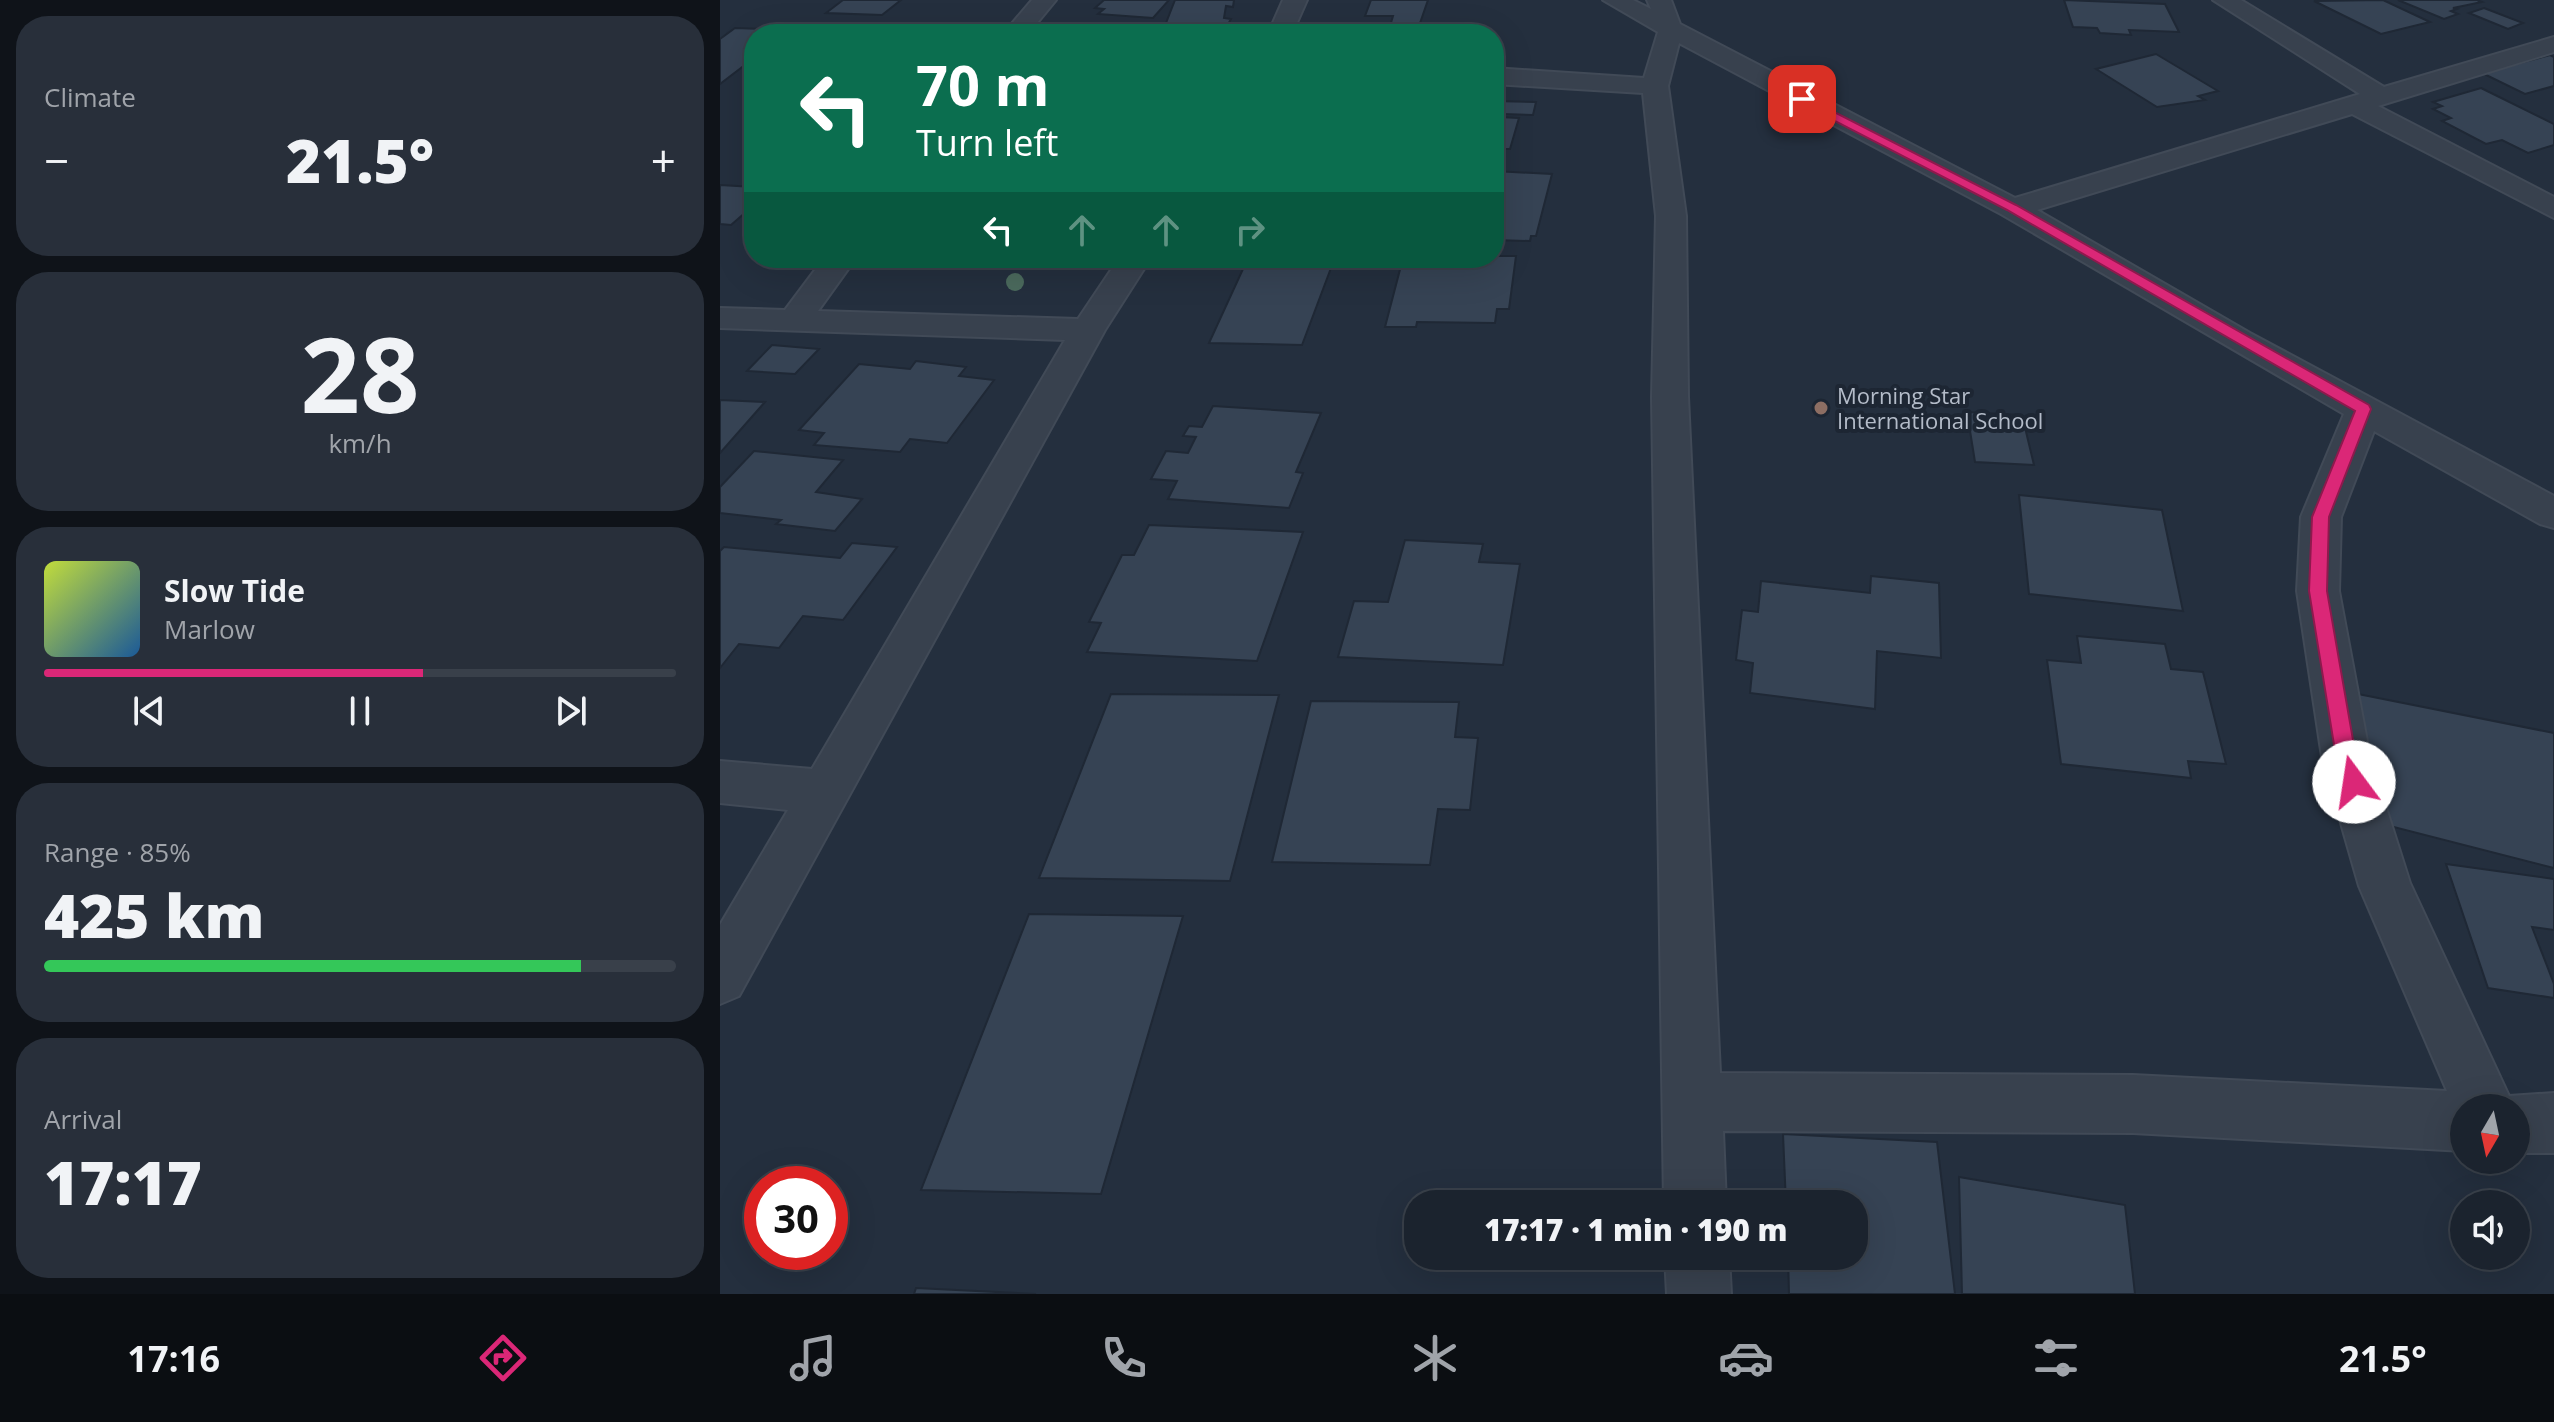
<!DOCTYPE html>
<html lang="en">
<head>
<meta charset="utf-8">
<style>
  body { margin:0; font-family:"Open Sans",sans-serif; background:#282f3a; color:#f1f3f6; height:100vh; display:flex; flex-direction:column; font-size:30px; white-space:nowrap }
  * { box-sizing:border-box; margin:0 }
  p { font-size:26px; color:#a0a4aa }
  .icon { flex:none; width:44px; height:44px; fill:none; stroke:currentColor; stroke-width:2; stroke-linecap:round; stroke-linejoin:round }
  .map { position:relative; flex:1; overflow:hidden }
  .side { display:flex; flex-direction:column; gap:16px; padding:16px; background:#0f1319; width:720px }
  .side>* { flex:none }
  .guide { position:absolute; left:24px; top:24px; width:760px; height:244px; border-radius:32px; box-shadow:0 8px 32px #0002,0 0 0 2px #39404a; background:#0b6e4f; color:#fff; overflow:hidden }
  .needle { width:52px; rotate:189deg }
  .tools { position:absolute; left:1730px; top:1094px; display:grid; gap:16px }
  .tools a { display:grid; place-items:center; width:80px; height:80px; border-radius:50%; background:#1b232e; box-shadow:0 8px 32px #0002,0 0 0 2px #39404a; font-size:40px }
  .speed { position:absolute; left:24px; top:1166px; display:flex; gap:16px; font-size:40px; font-weight:700; text-align:center }
  .speed>* { display:grid; place-content:center; width:104px; height:104px; border-radius:50%; background:#1b232e; box-shadow:0 8px 32px #0002,0 0 0 2px #39404a; line-height:1 }
  .speed .limit { border:12px solid #d22; background:#fff; color:#111 }
  .pin { position:absolute; display:grid; place-items:center; width:68px; height:68px; color:#fff; margin:-34px; border-radius:16px; box-shadow:0 4px 12px #0006 }
  .me { position:absolute; width:88px; margin:-44px; rotate:346deg; stroke-linejoin:round; filter:drop-shadow(0 0 6px #0008) }
  .turn { display:flex; align-items:center; gap:28px; height:168px; padding:0 40px; font-size:36px }
  .turn .icon { width:104px; height:104px; stroke-width:2.5 }
  .turn b { display:block; font-size:56px; line-height:68px }
  .lanes { display:flex; align-items:center; height:76px; padding:0 40px; background:#0003; justify-content:center; gap:40px; direction:ltr }
  .lanes .off { opacity:.35 }
  .big { font-size:60px; font-weight:800; line-height:1.1 }
  .side .card { flex:1; display:flex; flex-direction:column; justify-content:center; gap:12px; min-width:0; padding:0 28px; border-radius:32px; background:#282f3a }
  .side .dial { align-items:center; gap:0 }
  .dial b { font-size:104px; line-height:1 }
  .song { display:flex; align-items:center; gap:24px }
  .cover { width:96px; height:96px; border-radius:12px; background:linear-gradient(135deg,hsl(70 70% 55%),hsl(210 70% 35%)) }
  .played { height:8px; border-radius:4px; background:linear-gradient(90deg,#db2777 60%,#39404a 60%) }
  .keys { display:flex; justify-content:space-around; direction:ltr }
  .heat { display:flex; justify-content:space-between; align-items:center; font-size:44px; direction:ltr }
  .charge { height:12px; border-radius:6px; background:linear-gradient(90deg,#34c759 85%,#39404a 0) }
  .trip { position:absolute; left:684px; top:1190px; width:464px; height:80px; border-radius:32px; background:#1b232e; box-shadow:0 8px 32px #0002,0 0 0 2px #39404a; font-weight:800; line-height:80px; text-align:center }
  .tabs { display:flex; height:128px; justify-content:space-around; align-items:center; background:#0b0e12; color:#a0a4aa }
  .tabs .icon { width:56px; height:56px }
  .tabs .on { color:#db2777 }
  .tabs b { font-size:36px; color:#f1f3f6 }
  main { display:flex; flex:1; min-height:0 }
  .map>svg:first-child { display:block }
  .building { fill:#364354; stroke:#1f2835; stroke-width:2 }
  .lines { fill:none; stroke-linecap:round; stroke-linejoin:round }
  .minor-casing { stroke:#414a57; stroke-width:4 }
  .minor { fill:#38414e; fill-rule:evenodd }
  .tree { fill:#4b6a5d }
  .route { fill:#db2777; stroke:#8e194d; stroke-width:2 }
  .education-dot { fill:#8d6e63; stroke:#1d2633; stroke-width:3 }
  .labels { text-anchor:middle; dominant-baseline:central; stroke-width:8; stroke-linejoin:round; paint-order:stroke }
  .poi-label { font-size:22px; fill:#b4bcc9; stroke:#1d2633; text-anchor:start }
</style>
</head>
<body>
<main>
<section class="side">
<div class="card"><p>Climate</p>
<div class="heat"><a>−</a><b class="big">21.5°</b><a>+</a></div>
</div>
<div class="card dial"><b>28</b><p>km/h</p></div>
<div class="card">
<div class="song"><i class="cover"></i><div><b>Slow Tide</b><p>Marlow</p></div></div>
<div class="played"></div>
<div class="keys"><svg class="icon" aria-label="previous" viewBox="0 0 24 24"><path d="M18 5L8 12l10 7zM5 5v14"/></svg><svg class="icon" aria-label="pause" viewBox="0 0 24 24"><path d="M8 5v14M16 5v14"/></svg><svg class="icon" aria-label="next" viewBox="0 0 24 24"><path d="M6 5l10 7-10 7zM19 5v14"/></svg></div>
</div>
<div class="card"><p>Range · 85%</p><b class="big">425 km</b><div class="charge"></div></div>
<div class="card"><p>Arrival</p><b class="big">17:17</b></div>
</section>
<div class="map">
<svg width="1834" height="1294" viewBox="0 0 1834 1294">
  <rect width="100%" height="100%" fill="#242f3e"/>
  <g class="building">
    <path d="M123,0H181L162,15L106,13Z"/>
    <path d="M384,0H449L433,18L378,14L384,9L375,8Z"/>
    <path d="M455,0H514L513,7L506,6L504,18L511,19L507,26L446,23Z"/>
    <path d="M651,0H708L699,26H670L673,16H645Z"/>
    <path d="M1344,0L1445,4L1459,32L1409,30L1411,35L1380,33L1377,28L1353,27Z"/>
    <path d="M1663,0L1710,22L1661,34L1594,1Z"/>
    <path d="M1678,0H1757L1762,2L1733,8L1737,9L1731,11L1738,14L1724,19Z"/>
    <path d="M1764,8L1803,23L1788,29L1749,13Z"/>
    <path d="M353,26L422,27L417,34H345Z"/>
    <path d="M15,28L71,30L66,34H34V58L0,84V39Z"/>
    <path d="M1436,54L1498,91L1478,96L1485,100L1437,107L1376,69Z"/>
    <path d="M1830,55L1834,57V86L1805,94L1762,73Z"/>
    <path d="M1761,88L1834,124V145L1808,153L1782,140L1766,144L1722,121L1731,118L1713,109L1722,106L1713,102Z"/>
    <path d="M774,101L816,102L813,115L782,114L781,117L799,118L790,149H774Z"/>
    <path d="M774,171L832,174L816,236H811L810,241L774,240Z"/>
    <path d="M0,185L34,187V205L11,225L0,224Z"/>
    <path d="M774,256H796L789,309H777L775,323L697,322L696,327H665L683,258Z"/>
    <path d="M528,258L614,260L582,345L489,343Z"/>
    <path d="M52,345L99,349L75,374L27,371Z"/>
    <path d="M196,361L246,367L239,376L274,380L227,443L190,439L180,452L94,445L104,433L79,430L139,364L190,369Z"/>
    <path d="M0,400L45,402L0,453Z"/>
    <path d="M493,406L601,413L576,472L583,473L569,508L448,499L457,481L431,479L446,451L468,453L476,437L463,436L469,426L482,427Z"/>
    <path d="M1247,412L1302,415L1314,465L1255,462Z"/>
    <path d="M34,451L123,460L96,492L142,499L115,531L56,524L61,520L0,513V487Z"/>
    <path d="M1299,495L1442,510L1463,611L1309,594Z"/>
    <path d="M429,525L583,532L537,661L367,652L381,623L369,622L402,555H414Z"/>
    <path d="M685,540L763,544L759,562L800,564L783,665L618,657L634,601L668,602Z"/>
    <path d="M132,543L177,547L123,620L83,616L59,648L19,644L0,668V551L4,547L120,558Z"/>
    <path d="M1151,576L1219,583L1221,658L1157,651L1155,709L1030,693L1033,663L1016,660L1022,610L1038,612L1041,581L1150,593Z"/>
    <path d="M1357,636L1445,644L1451,669L1483,672L1506,764L1468,761L1471,778L1341,764L1327,660L1361,663Z"/>
    <path d="M1633,693L1834,733V868L1658,823Z"/>
    <path d="M391,694L559,695L510,881L319,878Z"/>
    <path d="M591,701L739,702L735,737L758,738L750,810L718,809L710,865L552,862Z"/>
    <path d="M1726,864L1834,879V930L1812,927L1834,984V998L1768,988Z"/>
    <path d="M309,914L463,916L381,1194L201,1190Z"/>
    <path d="M1063,1134L1217,1142L1235,1294H1069L1068,1256H1134V1204H1066Z"/>
    <path d="M1239,1177L1405,1205L1415,1294H1242Z"/>
    <path d="M196,1288L316,1294H194Z"/>
  </g>
  <g class="lines">
    <g class="minor-casing">
      <g id="minor">
        <path d="M312,0H336L308,34H283Z"/>
        <path d="M563,0H587L572,34H548Z"/>
        <path d="M883,0H913L931,9L927,0H951L960,24L1295,198L1640,94L1493,0H1521L1664,87L1834,37V52L1658,106L1834,197V218L1632,114L1317,210L1530,333L1834,496V528L1820,524L1654,431L1621,517L1619,591L1650,757L1690,883L1789,1096L1834,1093V1153H1796V1108H1744V1151L1413,1133L1003,1131L1006,1204H944L932,397L936,216L923,93L774,84V68L924,78L938,32ZM959,43L1281,214L1624,414L1581,517L1577,591L1602,757L1639,886L1727,1091L1413,1075L1000,1073L968,397L966,216L948,86Z"/>
        <path d="M104,258H136L98,311L358,319L399,258H431L385,330L19,996L0,1004V925L68,810L0,803V761L92,769L345,340L0,328V308L65,310Z"/>
        <path d="M945,1256H1009L1011,1294H947Z"/>
      </g>
    </g>
    <use href="#minor" class="minor"/>
  </g>
  <circle class="tree" cx="295" cy="282" r="9"/>
  <path class="route" d="M1078,97H1085L1296,205L1649,405L1651,409L1609,517L1607,591L1636,757L1644,782L1641,789H1627L1616,757L1589,591L1592,517L1635,411L1287,210L1078,102Z"/>
  <circle class="education-dot" cx="1101" cy="408" r="8"/>
  <g class="labels">
    <g class="poi-label">
      <text x="1117" y="395">Morning Star<tspan x="1117" dy="25">International School</tspan></text>
    </g>
  </g>
</svg>
<div class="tools">
<a><svg class="needle" viewBox="-14 -14 28 28"><path d="M0-13l5 13h-10z" fill="#e53935"/><path d="M0 13l5-13h-10z" fill="#a0a4aa"/></svg></a>
<a><svg class="icon" aria-label="sound" viewBox="0 0 24 24"><path d="M4 9h4l5-4v14l-5-4H4zM17 9q2 3 0 6"/></svg></a>
</div>
<div class="speed"><div class="limit">30</div></div>
<div class="pin" style="left:1082px;top:99px;background:#d93025"><svg class="icon" aria-label="arrive" viewBox="0 0 24 24"><path d="M6 21V4h12l-3 4 3 4H6"/></svg></div>
<svg class="me" style="left:1634px;top:782px" viewBox="-20 -20 40 40"><circle r="19" fill="#fff"/><path d="M0-13L10 11 0 6-10 11z" fill="#db2777"/></svg>
<div class="trip">17:17 · 1 min · 190 m</div>
<div class="guide">
<div class="turn"><svg class="icon" aria-label="left" viewBox="0 0 24 24"><path d="M17 20v-9H6M10 6l-5 5 5 5"/></svg><div><b>70 m</b>Turn left</div></div>
<div class="lanes"><svg class="icon" aria-label="left" viewBox="0 0 24 24"><path d="M17 20v-9H6M10 6l-5 5 5 5"/></svg><svg class="icon off" aria-label="ahead" viewBox="0 0 24 24"><path d="M12 20V5M6 11l6-6 6 6"/></svg><svg class="icon off" aria-label="ahead" viewBox="0 0 24 24"><path d="M12 20V5M6 11l6-6 6 6"/></svg><svg class="icon off" aria-label="right" viewBox="0 0 24 24"><path d="M7 20v-9h11M14 6l5 5-5 5"/></svg></div>
</div>
</div>
</main>
<nav class="tabs">
<b>17:16</b>
<svg class="icon on" aria-label="directions" viewBox="0 0 24 24"><path d="M12 3l9 9-9 9-9-9zM9 14v-3h6M13 9l2 2-2 2"/></svg>
<svg class="icon" aria-label="music" viewBox="0 0 24 24"><path d="M9 18V5l10-2v13"/><circle cx="6" cy="18" r="3"/><circle cx="16" cy="16" r="3"/></svg>
<svg class="icon" aria-label="phone" viewBox="0 0 24 24"><path d="M5 4h4l2 5-3 2q2 4 5 5l2-3 5 2v4C11 20 4 13 5 4z"/></svg>
<svg class="icon" aria-label="climate" viewBox="0 0 24 24"><path d="M12 3v18M4 7l16 10M4 17L20 7"/></svg>
<svg class="icon" aria-label="car" viewBox="0 0 24 24"><path d="M5 17H2v-5l4-1 3-4h7l3 4 3 1v5h-3M9 17h6M6 11h13"/><circle cx="7" cy="17" r="2"/><circle cx="17" cy="17" r="2"/></svg>
<svg class="icon" aria-label="filters" viewBox="0 0 24 24"><path d="M4 7h16M4 17h16"/><circle cx="9" cy="7" r="2"/><circle cx="15" cy="17" r="2"/></svg>
<b>21.5°</b>
</nav>
</body>
</html>
